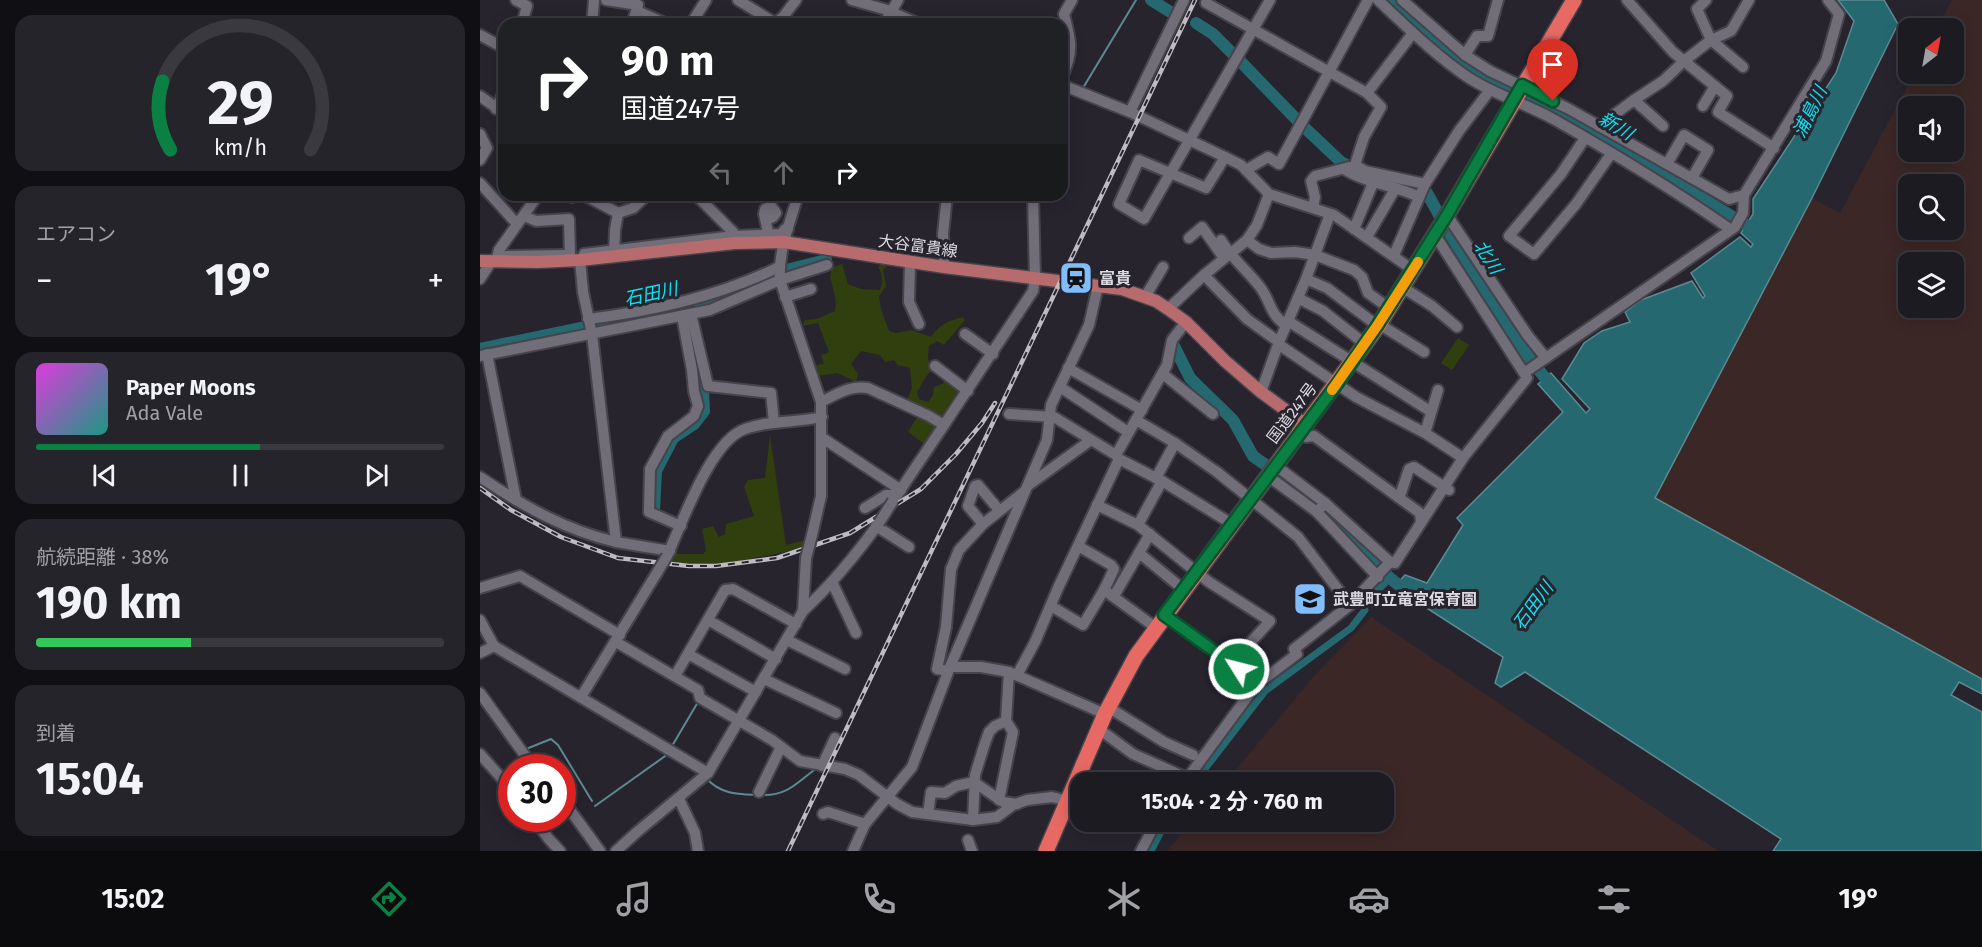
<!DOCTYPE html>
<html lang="ja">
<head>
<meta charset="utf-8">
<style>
  body { margin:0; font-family:"Fira Sans","Noto Sans JP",sans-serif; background:#25242a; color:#f1f3f6; height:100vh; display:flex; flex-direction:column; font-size:22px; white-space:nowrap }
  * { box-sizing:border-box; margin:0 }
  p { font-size:20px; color:#a0a1a5 }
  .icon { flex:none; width:33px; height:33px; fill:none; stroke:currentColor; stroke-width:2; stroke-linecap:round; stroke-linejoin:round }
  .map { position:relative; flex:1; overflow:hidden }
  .side { display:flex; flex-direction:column; gap:15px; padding:15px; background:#100f13; width:480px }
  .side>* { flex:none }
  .guide { position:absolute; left:18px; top:18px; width:570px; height:183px; border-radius:18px; box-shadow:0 3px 15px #0003,0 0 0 2px #3b3940; background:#202124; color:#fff; overflow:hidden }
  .needle { width:39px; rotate:31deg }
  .controls { position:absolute; left:1418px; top:18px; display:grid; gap:12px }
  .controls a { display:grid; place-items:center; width:66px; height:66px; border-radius:12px; background:#1d1b22; box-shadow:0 3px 15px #0003,0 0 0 2px #3b3940; font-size:30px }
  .speed { position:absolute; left:18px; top:754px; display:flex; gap:12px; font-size:30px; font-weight:700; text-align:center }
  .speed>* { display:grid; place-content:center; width:78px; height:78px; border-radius:50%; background:#1d1b22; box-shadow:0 3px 15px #0003,0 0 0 2px #3b3940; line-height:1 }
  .speed .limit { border:9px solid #d22; background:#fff; color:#111 }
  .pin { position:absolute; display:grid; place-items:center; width:51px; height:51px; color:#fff; margin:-62px -26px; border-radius:50% 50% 50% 0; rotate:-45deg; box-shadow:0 0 6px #0007 }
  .pin .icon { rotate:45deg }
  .me { position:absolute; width:66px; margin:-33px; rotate:306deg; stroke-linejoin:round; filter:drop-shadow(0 0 4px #0008) }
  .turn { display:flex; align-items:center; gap:21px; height:126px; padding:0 24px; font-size:27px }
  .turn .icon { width:78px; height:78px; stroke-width:2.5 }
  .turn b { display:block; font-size:42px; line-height:51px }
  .lanes { display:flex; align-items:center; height:57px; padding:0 24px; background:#0003; justify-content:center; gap:30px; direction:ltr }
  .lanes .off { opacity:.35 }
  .big { font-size:45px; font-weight:700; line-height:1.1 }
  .side .card { flex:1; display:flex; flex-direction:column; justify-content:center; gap:9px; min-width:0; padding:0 21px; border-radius:18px; background:#25242a }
  .side .dial { align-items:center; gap:0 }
  .dial svg { height:156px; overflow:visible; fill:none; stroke:#3b3940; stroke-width:7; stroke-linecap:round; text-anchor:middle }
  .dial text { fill:#f1f3f6; stroke:none }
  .song { display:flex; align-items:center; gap:18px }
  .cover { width:72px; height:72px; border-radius:9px; background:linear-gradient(135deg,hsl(300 70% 55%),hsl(170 70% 35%)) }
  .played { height:6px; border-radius:3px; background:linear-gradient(90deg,#0b8043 55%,#3b3940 55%) }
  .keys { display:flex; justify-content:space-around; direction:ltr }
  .heat { display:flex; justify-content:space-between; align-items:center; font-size:33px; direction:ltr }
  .charge { height:9px; border-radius:4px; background:linear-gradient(90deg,#34c759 38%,#3b3940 0) }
  .trip { position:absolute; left:590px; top:772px; width:324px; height:60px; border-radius:18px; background:#1d1b22; box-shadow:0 3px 15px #0003,0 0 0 2px #3b3940; font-weight:700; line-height:60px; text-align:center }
  .menu { display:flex; height:96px; justify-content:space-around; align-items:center; background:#0c0b0e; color:#a0a1a5 }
  .menu .icon { width:42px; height:42px }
  .menu .on { color:#0b8043 }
  .menu b { font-size:27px; color:#f1f3f6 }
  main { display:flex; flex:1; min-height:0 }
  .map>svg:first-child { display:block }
  .industrial { fill:#3b2726; fill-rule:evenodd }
  .green { fill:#313e0e }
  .water { fill:#25686f; stroke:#5c8a92; stroke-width:1.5 }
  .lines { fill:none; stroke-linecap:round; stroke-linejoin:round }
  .stream { stroke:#5c8a92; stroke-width:2 }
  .canal { stroke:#25686f; stroke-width:7 }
  .river { stroke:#25686f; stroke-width:12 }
  .minor-casing { stroke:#45434b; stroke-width:14 }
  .major-casing { stroke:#45434b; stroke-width:15 }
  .highway-casing { stroke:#45434b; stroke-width:18 }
  .minor { stroke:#716e7a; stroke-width:10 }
  .major { stroke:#b76b6d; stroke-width:12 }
  .highway { stroke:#e66964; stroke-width:15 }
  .rail-casing { stroke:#bebbc3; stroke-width:4.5 }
  .rail { stroke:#27242e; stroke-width:2; stroke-dasharray:7; stroke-linecap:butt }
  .minor-bridge-casing { stroke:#45434b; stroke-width:14; stroke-linecap:butt }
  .minor-bridge { stroke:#716e7a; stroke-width:10 }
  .route-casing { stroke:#07532c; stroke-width:15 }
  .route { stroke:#0b8043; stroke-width:10 }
  .slow { stroke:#f59e0b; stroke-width:10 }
  .labels { text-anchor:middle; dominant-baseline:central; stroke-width:6; stroke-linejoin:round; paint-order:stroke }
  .street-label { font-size:16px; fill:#dddbe2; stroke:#27242e }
  .poi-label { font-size:16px; font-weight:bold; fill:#dddbe2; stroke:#27242e; text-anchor:start }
  .water-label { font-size:18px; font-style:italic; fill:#0ce2f3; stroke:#27242e }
</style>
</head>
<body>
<main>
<section class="side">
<div class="card dial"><svg viewBox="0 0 100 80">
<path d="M14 69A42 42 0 1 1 86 69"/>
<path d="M14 69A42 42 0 0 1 10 34" stroke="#0b8043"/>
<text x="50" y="56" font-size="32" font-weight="700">29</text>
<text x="50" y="72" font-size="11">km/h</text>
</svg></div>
<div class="card"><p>エアコン</p>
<div class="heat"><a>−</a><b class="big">19°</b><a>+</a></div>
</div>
<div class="card">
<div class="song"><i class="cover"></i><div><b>Paper Moons</b><p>Ada Vale</p></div></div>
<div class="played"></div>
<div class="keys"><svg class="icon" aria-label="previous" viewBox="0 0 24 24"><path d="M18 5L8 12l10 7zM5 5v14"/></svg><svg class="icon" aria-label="pause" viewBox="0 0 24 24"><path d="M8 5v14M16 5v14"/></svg><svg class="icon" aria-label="next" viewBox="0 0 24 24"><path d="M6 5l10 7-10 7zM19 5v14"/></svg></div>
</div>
<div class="card"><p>航続距離 · 38%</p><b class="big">190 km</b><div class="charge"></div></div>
<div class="card"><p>到着</p><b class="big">15:04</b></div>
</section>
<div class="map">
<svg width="1502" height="851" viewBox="0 0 1502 851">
  <rect width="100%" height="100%" fill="#27242e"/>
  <g class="industrial">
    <path d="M1472,0H1502V679L1175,498L1332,198L1360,213L1434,74H1473V28H1457ZM1428,106H1473V152H1428ZM1428,184H1473V230H1428ZM1428,262H1473V308H1428Z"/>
    <path d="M891,617L1238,851H687L712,822H903V783H745L834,676Z"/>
  </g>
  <g class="green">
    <path d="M402,263L409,264L403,270L406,286L399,296L401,309L409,331L416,333L432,330L451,337C459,325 469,320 483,317L485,320L464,345L457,341L449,346L448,359L453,369C445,376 443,383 437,392L439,399L448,402L453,395L454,387L462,384L467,377L481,388L467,407L466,416L459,415L426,402L432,388L430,368L418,365L414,360L405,362L400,355L381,351L371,364L378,374L376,382L357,373L338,376L334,365L344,364L341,355L349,352L338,323L322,326L325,320L337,319L355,311C359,294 348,285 351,268L362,264L368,284L381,289L400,290C403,282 403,274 398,267Z"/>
    <path d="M978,338L989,345L972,370L961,363Z"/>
    <path d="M439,414L461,426L447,446L428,432Z"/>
    <path d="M290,435L306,545L326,540L324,548L250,563L217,566L189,561L194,554H223L226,551L222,529L233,526L239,537L245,534L246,524L274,516L264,487L268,480L285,478Z"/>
  </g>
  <path class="water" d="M1358,0H1404L1418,24L1332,198L1175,498L1502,679V694L1479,682L1471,695L1502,712V851H1293L1301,839L1045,672L1021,687L1015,683L1023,657L914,587L925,575L947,583L983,525L977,518L1083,412L1058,384L1071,373L1106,413L1110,409L1082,379L1104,343L1122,331L1150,322L1145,312L1161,300L1212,281L1223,298L1225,296L1211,273L1260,237L1271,247L1273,244L1261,233L1273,214V199L1356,73L1374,21Z"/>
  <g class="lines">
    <g class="stream">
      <path d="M603,88L656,0"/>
      <path d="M192,746L218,702"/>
      <path d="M46,749L71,739L78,745L112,801"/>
      <path d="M227,779C241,794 257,794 277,795"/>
      <path d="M282,795C308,796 317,782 337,768"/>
      <path d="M115,806L188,754"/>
    </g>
    <g class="canal">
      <path d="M714,783L785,691L871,628L885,610L883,605L909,579"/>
      <path d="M671,851L686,822"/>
    </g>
    <g class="river">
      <path d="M671,0L692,13"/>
      <path d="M909,0L953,39L997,74L1059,103L1104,128L1278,232"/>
      <path d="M716,23L733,34L753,54"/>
      <path d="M760,61L818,121"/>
      <path d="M825,128L861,162L877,171"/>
      <path d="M934,187L947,193L968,231L1049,358L1075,390"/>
      <path d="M218,302L248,295L306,270L346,260"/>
      <path d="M694,346L710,378L753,420L773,456L787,466"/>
      <path d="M0,349L148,318"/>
      <path d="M799,475L839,506"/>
      <path d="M842,510C872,538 896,571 930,593"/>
      <path d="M174,511L176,471L193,438L214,424L224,411L223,391L209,329"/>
    </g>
    <g class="minor-casing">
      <g id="minor">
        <path d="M36,0L47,6L42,24"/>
        <path d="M126,0L158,5"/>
        <path d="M258,0L295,23"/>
        <path d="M372,0L407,10L439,24"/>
        <path d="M898,0C927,27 956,56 989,78C1017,96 1047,104 1075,120C1135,154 1194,190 1250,229"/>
        <path d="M922,0L985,55L1010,71L1089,109L1249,199L1264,195"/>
        <path d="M1147,0L1193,52L1247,96L1238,112L1294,148"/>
        <path d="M1226,0L1217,9L1231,40L1263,67"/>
        <path d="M726,3L887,93L901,107L884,137L875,165"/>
        <path d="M157,11L187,24"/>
        <path d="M112,24L114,0"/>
        <path d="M152,24L158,5"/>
        <path d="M211,24L226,0"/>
        <path d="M294,24L303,17L316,0"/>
        <path d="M404,24L418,0"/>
        <path d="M0,35L24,48"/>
        <path d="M985,55L997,36H1008L1018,0"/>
        <path d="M582,77C594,51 591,41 584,14L592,0"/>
        <path d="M582,85L650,112L745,157L761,165L789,194L854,215L933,270"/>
        <path d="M887,93L933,33"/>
        <path d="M0,96L24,113"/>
        <path d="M1154,100L1183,126"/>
        <path d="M1223,106L1235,86"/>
        <path d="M16,109L24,92"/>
        <path d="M650,112L704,0"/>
        <path d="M1119,126L1154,100L1183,81L1204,61L1231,40L1251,31L1269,0"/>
        <path d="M0,134L7,148L0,160"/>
        <path d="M1105,138L1081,174L1029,236L1054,254L1096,204L1131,154"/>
        <path d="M745,157L726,188L659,160L639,204L664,219L790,0"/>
        <path d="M1187,164L1204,135L1228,150L1212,178"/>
        <path d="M875,165L885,171L945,184"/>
        <path d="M864,169C887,184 915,185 939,197"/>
        <path d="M766,170L788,157L799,164L888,0"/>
        <path d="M0,183L37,224"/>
        <path d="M87,195L92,197L93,195"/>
        <path d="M104,195L138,213L153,208L167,195"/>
        <path d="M216,195L253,232L255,242"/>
        <path d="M318,195C310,223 298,251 300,280L341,402V496L332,535"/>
        <path d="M833,208L835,197L831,181L835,176L869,167"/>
        <path d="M967,215L1048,336L1066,358"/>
        <path d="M44,216L56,221L89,219L90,255"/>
        <path d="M286,220L293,217L296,213L291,206L285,209L284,214L290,241"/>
        <path d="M874,229L893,183"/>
        <path d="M955,235L1044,373"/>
        <path d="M887,237L915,189"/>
        <path d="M709,238L722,227L741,254"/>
        <path d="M741,240C752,259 767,270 780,287C791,301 789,314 806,325"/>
        <path d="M767,240L779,249L791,253L815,252L835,255L874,270L882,277L888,293L909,308"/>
        <path d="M104,254L254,236L301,234L305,229H308"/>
        <path d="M914,255L945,184L979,131L1010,90"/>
        <path d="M26,256L86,255"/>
        <path d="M134,256L135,230L138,213"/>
        <path d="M100,260L103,292L112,334L136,542L190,551"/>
        <path d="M16,261L19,250L58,195"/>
        <path d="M430,261L429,302L439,324"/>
        <path d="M464,267L463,234L467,195"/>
        <path d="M724,275L767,319L799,342"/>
        <path d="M0,279L11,262"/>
        <path d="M826,279L847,288L898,326"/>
        <path d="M922,287L952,306L977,327"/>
        <path d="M305,297L331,289"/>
        <path d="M665,297L683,267"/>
        <path d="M818,298L843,311L885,344"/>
        <path d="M688,309L724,275L767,240L777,225L789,194"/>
        <path d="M211,314L228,386L291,393L294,423"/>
        <path d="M108,319C173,311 240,296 299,267"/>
        <path d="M808,321L950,411"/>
        <path d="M899,324L944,352"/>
        <path d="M485,334L513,354"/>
        <path d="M798,344L876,397L945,433L983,458"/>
        <path d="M7,354L36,500"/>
        <path d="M0,356L230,310L300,280L347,265"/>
        <path d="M455,366L488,391"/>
        <path d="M588,368L662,410"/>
        <path d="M683,374L733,414"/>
        <path d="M580,387L648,432"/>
        <path d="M781,392L799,342L826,279L850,214"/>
        <path d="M341,402C357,394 370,385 388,388L449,416L464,425L553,291L555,279L553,195"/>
        <path d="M529,414L574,417L636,455L639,459L682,481L752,524"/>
        <path d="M656,420L695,443L737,472L818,537L870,605L814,649L817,654L776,685L704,783"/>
        <path d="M817,429L826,437L834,436L940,513L941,523"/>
        <path d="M945,433L958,390"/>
        <path d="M341,437L421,490"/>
        <path d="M636,455L687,365L692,340L706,322"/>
        <path d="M795,465L845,503"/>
        <path d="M788,476L837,512L898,577"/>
        <path d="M0,477C43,506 85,530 136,542"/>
        <path d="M676,478L695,443"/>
        <path d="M550,484L611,440"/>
        <path d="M921,493L929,469L934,467L969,490"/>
        <path d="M413,501L464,425"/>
        <path d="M617,505L658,525L729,582L790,621L771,642L759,669L684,615"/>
        <path d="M385,508L406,495H417"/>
        <path d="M837,512L845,503L910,562L915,563L983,458L1047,378L1044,373L1255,227L1263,213L1264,195L1346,61L1359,14L1348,0"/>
        <path d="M503,524L488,506L495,486L498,485L519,510"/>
        <path d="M658,525L682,481"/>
        <path d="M201,526L169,512L170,469L188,436L214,416L218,406L214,391L212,370L202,316"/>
        <path d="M396,526L429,547"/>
        <path d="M598,546L631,565L634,569L624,590L675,627"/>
        <path d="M659,553L703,589"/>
        <path d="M187,556C202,524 230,441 265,429C289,420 317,423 342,417"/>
        <path d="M352,582L376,633"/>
        <path d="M0,588L40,576L140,635"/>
        <path d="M634,596L670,534"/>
        <path d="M870,605L910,562"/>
        <path d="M571,606L603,625L624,590"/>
        <path d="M323,611L326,558"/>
        <path d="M0,620L14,646L228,773"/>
        <path d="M228,620L296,659"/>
        <path d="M307,640L365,669"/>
        <path d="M136,642L218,690L220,698L292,740L320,761L365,769L379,775L417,804L432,812L493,820L517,817L533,805L547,800L572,797L588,801"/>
        <path d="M0,653L14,646"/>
        <path d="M208,654L276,692"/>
        <path d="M470,667H501L529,672L625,714"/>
        <path d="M759,669L776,685"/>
        <path d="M468,671L457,669L466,627L471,569L479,550L503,524L545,491"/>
        <path d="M537,675L555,642L578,588L639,459"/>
        <path d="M195,676L245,590L253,589L316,624"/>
        <path d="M284,679L356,713"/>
        <path d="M0,693L54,768"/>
        <path d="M101,697L178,571"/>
        <path d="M628,707L684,742L713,755"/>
        <path d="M619,729L653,754L707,778"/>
        <path d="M0,754L32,790"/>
        <path d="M342,766L355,738"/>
        <path d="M279,792L301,747"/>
        <path d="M82,799L120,851"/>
        <path d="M199,799L215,833L218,851"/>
        <path d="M519,800L533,732L526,721"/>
        <path d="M343,814L348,812L385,824"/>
        <path d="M448,814L451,792L465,793L476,786L494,782L523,802L537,804"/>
        <path d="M54,819L68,838L80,851"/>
        <path d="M493,820L495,775L505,743L509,732L515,726L526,721L529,672"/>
        <path d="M488,840L492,851"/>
        <path d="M136,851L157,832L228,773L323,611C352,584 376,555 399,523"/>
        <path d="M373,851L385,824L432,767L470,667L567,440L571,405L609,325L618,286"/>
        <path d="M661,851L676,822"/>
      </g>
    </g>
    <g class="major-casing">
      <path id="major" d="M0,261L58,262L100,260L255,243L304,242L464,267L642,289L676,301L688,309L706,322L745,361L781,392L826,425"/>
    </g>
    <g class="highway-casing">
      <path id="highway" d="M566,851L625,714L656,656L898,326L967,215L1094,0"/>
    </g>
    <use href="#minor" class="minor"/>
    <use href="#major" class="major"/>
    <use href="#highway" class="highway"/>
    <g class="rail-casing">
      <g id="rail">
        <path d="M0,488L31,510L81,537L138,558L209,566H236L297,558L370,533L441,489L476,454L502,423L515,403"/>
        <path d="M308,851L715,0"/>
      </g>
    </g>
    <use href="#rail" class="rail"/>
    <g class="minor-bridge-casing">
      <g id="minor-bridge">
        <path d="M399,523L413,501"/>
        <path d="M326,558L332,535"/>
        <path d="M178,571L187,556"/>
      </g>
    </g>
    <use href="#minor-bridge" class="minor-bridge"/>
  </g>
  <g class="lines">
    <g class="route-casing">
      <path id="route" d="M759,669L684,615L857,384L897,326L967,215L1042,85L1073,101"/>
    </g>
    <use href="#route" class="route"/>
    <path class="slow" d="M852,390L897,326L938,262"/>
  </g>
  <defs>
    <g id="station-square" transform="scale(1.725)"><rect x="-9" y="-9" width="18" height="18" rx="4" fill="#80bdfa" stroke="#27242e"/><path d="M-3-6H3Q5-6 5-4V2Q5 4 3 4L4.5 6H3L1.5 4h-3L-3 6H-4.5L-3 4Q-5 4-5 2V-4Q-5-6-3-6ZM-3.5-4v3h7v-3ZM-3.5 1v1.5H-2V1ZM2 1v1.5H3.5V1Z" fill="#111"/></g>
    <g id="school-square" transform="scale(1.725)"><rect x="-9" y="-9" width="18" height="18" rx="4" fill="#80bdfa" stroke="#27242e"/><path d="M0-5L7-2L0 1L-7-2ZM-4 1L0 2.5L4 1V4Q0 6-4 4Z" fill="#111"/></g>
  </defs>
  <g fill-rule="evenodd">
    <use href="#station-square" x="596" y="278"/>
    <use href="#school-square" x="830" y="599"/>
  </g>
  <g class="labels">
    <g class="street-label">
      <text transform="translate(438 246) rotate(8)">大谷富貴線</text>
      <text transform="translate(812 413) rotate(-53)">国道247号</text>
    </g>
    <g class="poi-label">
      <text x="619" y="278">富貴</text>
      <text x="853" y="599">武豊町立竜宮保育園</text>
    </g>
    <g class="water-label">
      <text transform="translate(1330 112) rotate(-64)">浦島川</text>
      <text transform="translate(1136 126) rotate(31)">新川</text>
      <text transform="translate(1008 257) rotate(58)">北川</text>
      <text transform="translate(171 294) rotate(-12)">石田川</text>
      <text transform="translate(1053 606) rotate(-54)">石田川</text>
    </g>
  </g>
</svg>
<div class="controls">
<a><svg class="needle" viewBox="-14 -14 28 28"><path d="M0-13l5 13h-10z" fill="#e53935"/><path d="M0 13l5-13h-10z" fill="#a0a1a5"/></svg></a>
<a><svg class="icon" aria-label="sound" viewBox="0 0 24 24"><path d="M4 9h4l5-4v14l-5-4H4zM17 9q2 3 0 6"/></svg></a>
<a><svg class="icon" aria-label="search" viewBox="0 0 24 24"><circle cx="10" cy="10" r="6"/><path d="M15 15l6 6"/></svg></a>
<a><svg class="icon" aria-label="layers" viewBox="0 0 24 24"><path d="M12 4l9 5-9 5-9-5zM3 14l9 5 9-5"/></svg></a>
</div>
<div class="speed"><div class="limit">30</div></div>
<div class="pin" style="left:1073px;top:101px;background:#d93025"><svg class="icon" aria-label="arrive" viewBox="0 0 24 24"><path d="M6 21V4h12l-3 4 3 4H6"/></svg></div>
<svg class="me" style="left:759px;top:669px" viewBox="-20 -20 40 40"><circle r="17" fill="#0b8043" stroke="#fff" stroke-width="3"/><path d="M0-11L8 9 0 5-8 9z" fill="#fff"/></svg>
<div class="trip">15:04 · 2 分 · 760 m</div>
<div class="guide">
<div class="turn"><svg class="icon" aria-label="right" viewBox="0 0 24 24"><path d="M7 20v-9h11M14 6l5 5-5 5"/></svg><div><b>90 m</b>国道247号</div></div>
<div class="lanes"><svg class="icon off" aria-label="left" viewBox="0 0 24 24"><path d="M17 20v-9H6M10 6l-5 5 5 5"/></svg><svg class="icon off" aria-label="ahead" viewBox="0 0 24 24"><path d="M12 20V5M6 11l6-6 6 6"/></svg><svg class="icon" aria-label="right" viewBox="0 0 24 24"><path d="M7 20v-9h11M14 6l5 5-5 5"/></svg></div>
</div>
</div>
</main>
<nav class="menu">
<b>15:02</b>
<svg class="icon on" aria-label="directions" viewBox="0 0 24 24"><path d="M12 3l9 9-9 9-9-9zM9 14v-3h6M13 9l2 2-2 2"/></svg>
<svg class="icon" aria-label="music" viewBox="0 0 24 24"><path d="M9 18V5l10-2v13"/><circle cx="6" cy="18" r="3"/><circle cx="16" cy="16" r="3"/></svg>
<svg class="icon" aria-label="phone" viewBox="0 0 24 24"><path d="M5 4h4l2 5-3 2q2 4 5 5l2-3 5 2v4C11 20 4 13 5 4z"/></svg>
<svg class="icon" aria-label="climate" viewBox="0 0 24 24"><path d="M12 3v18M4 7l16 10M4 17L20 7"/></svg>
<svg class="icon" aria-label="car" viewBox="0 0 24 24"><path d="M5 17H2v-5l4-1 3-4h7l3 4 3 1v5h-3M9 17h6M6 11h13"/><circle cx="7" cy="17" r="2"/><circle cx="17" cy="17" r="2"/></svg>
<svg class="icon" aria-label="filters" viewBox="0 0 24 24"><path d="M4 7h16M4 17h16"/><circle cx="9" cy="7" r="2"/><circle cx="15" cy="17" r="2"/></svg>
<b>19°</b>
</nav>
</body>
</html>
